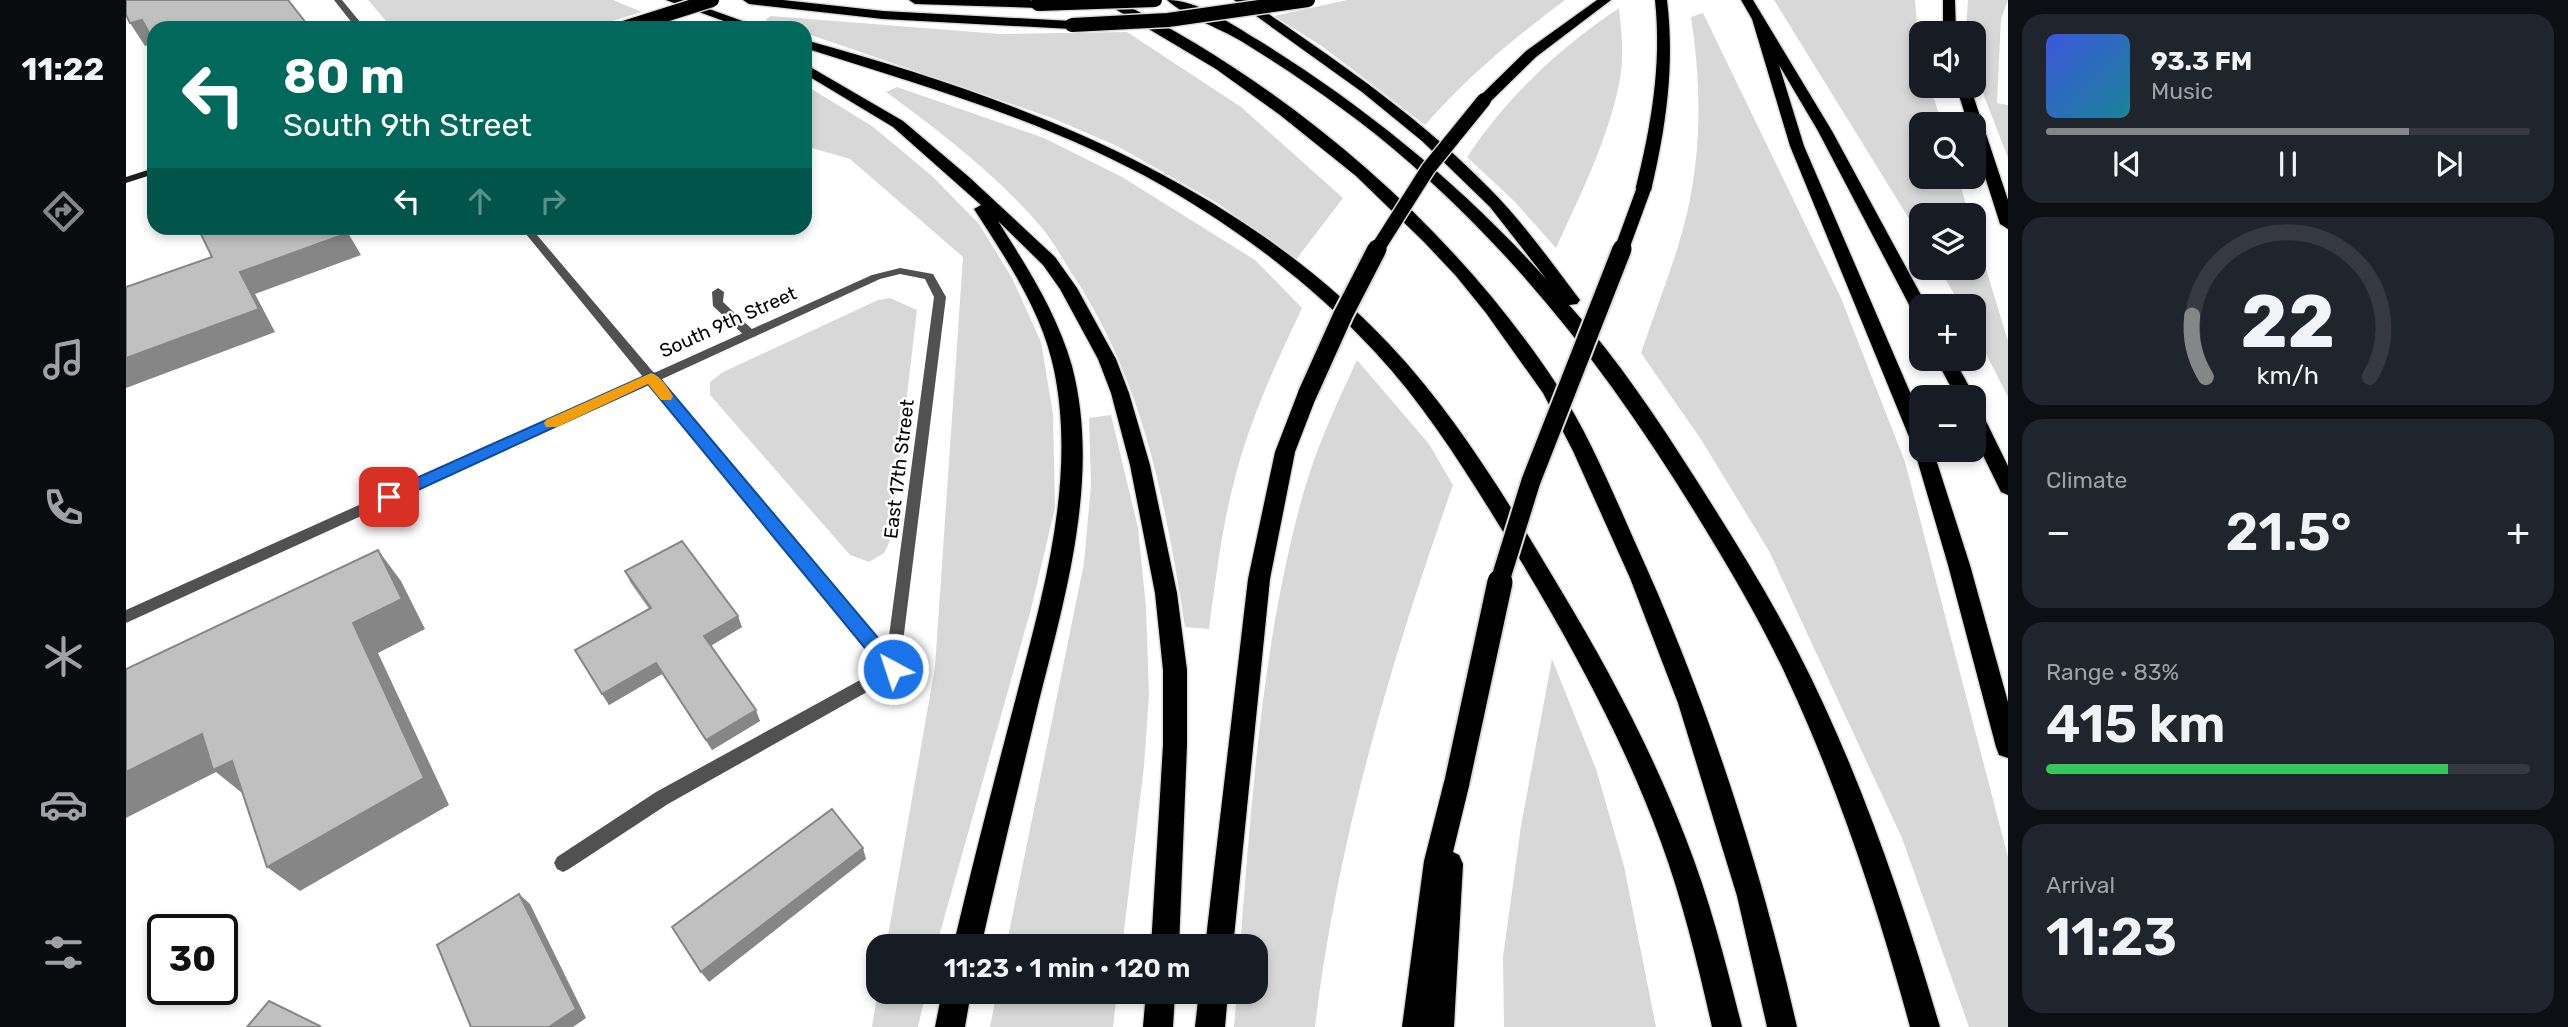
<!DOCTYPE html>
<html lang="en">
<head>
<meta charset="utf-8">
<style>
  body { margin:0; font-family:Rubik,sans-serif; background:#20242c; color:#f1f3f6; height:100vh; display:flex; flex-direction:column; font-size:26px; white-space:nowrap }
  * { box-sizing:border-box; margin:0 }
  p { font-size:23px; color:#9ea1a6 }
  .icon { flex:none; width:38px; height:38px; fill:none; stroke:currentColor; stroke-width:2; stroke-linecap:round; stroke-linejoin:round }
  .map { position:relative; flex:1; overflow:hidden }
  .details { display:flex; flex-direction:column; gap:14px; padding:14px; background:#0d0f14; width:560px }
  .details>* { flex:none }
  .top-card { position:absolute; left:21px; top:21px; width:665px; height:214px; border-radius:21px; box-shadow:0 4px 10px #0003; background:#00695c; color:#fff; overflow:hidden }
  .tools { position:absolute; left:1783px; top:21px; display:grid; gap:14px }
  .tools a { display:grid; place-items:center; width:77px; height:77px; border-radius:14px; background:#171b24; box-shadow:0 4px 10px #0003; font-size:35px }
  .speed { position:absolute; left:21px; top:914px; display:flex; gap:14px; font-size:35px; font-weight:700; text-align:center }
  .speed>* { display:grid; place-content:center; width:91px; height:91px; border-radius:50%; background:#171b24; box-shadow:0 4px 10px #0003; line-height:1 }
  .speed .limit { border:4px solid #111; border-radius:10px; background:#fff; color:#111 }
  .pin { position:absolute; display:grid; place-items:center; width:60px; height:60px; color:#fff; margin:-30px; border-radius:14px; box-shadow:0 4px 10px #0006 }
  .me { position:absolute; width:77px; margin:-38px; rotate:320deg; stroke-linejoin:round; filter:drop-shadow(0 0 5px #0008) }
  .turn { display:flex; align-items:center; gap:24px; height:147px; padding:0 21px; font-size:32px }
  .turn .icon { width:91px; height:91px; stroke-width:2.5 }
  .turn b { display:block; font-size:49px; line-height:60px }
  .lanes { display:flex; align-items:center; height:66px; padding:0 21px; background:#0003; justify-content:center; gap:35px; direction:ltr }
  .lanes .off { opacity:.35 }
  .big { font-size:52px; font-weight:600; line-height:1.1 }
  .details .tile { flex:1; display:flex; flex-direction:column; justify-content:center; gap:10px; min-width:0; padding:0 24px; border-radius:21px; background:#20242c }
  .details .dial { align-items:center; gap:0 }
  .dial svg { height:182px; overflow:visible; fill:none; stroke:#363941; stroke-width:7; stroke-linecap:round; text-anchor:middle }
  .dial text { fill:#f1f3f6; stroke:none }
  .song { display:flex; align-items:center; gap:21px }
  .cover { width:84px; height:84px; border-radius:10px; background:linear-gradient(135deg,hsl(230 70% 55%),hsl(190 70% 35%)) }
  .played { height:7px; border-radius:4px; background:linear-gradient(90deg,#858687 75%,#363941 75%) }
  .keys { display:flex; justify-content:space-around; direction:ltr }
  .heat { display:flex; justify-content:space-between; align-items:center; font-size:38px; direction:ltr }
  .charge { height:10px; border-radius:5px; background:linear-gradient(90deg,#34c759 83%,#363941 0) }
  .trip { position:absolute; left:740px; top:934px; width:402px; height:70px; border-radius:21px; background:#171b24; box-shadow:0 4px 10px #0003; font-weight:600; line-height:70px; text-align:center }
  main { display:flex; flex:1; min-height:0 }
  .tab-bar { display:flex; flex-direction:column; width:126px; justify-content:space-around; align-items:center; background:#090b0e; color:#9ea1a6 }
  .tab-bar .icon { width:49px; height:49px }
  .tab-bar .on { color:#858687 }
  .tab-bar b { font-size:32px; color:#f1f3f6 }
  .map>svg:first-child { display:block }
  .green { fill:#d8d8d8 }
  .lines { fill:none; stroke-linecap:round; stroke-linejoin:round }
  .motorway-casing { stroke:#dbdbdb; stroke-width:3 }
  .service { fill:#515151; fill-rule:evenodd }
  .minor { fill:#515151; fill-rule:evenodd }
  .secondary { fill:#1e1e1e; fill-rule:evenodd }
  .motorway { fill:#000; fill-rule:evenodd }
  .motorway-bridge-far2-casing { stroke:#dbdbdb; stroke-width:17; stroke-linecap:butt }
  .motorway-bridge-far1-casing { stroke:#dbdbdb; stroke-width:23; stroke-linecap:butt }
  .motorway-bridge-casing { stroke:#dbdbdb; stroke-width:29; stroke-linecap:butt }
  .motorway-bridge-far2 { stroke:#000; stroke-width:14 }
  .motorway-bridge-far1 { stroke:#000; stroke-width:19 }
  .motorway-bridge { stroke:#000; stroke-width:25 }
  .wall { fill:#a5a5a5 }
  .shaded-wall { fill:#868686 }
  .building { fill:#c0c0c0; stroke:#868686; stroke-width:2 }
  .route { fill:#1a73e8; stroke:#114b97; stroke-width:2 }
  .slow { fill:#f59e0b }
  .labels { text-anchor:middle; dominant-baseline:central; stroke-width:5; stroke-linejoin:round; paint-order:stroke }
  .street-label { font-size:19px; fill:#000; stroke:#fff }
</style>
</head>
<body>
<main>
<nav class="tab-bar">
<b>11:22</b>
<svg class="icon on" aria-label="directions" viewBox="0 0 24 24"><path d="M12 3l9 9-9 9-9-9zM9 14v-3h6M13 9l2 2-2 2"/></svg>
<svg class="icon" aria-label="music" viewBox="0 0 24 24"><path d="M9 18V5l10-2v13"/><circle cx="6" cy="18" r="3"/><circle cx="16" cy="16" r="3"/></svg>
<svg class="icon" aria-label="phone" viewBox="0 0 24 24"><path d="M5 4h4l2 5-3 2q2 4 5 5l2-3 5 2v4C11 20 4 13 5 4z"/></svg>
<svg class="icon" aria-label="climate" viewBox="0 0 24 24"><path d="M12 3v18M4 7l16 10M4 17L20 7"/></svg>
<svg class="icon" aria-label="car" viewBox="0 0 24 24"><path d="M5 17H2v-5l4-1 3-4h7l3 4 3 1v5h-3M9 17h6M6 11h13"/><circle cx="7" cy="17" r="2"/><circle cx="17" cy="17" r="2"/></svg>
<svg class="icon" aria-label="filters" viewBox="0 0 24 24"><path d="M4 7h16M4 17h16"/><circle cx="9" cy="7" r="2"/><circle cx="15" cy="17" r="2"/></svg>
</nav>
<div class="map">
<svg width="1882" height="1027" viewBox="0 0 1882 1027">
  <rect width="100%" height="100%" fill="#fff"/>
  <g class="green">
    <path d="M242,0H487L516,12L463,28H266Z"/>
    <path d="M1221,0H1439C1388,38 1341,77 1299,125L1197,47L1148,16Z"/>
    <path d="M1648,0H1789L1796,86H1804L1816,124H1796V177H1832L1843,215H1796L1795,238Z"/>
    <path d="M1842,0H1882L1875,19L1871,103L1882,105V158L1848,70V33H1841L1840,30Z"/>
    <path d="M1493,8C1495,29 1498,51 1495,72C1487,129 1454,196 1430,248L1388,201L1341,157C1382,96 1432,49 1493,8Z"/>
    <path d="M1577,13L1715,298L1779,462L1882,857V1027H1843L1776,838L1643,551L1576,441L1515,353C1531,305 1551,258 1562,209C1576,145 1575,81 1565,17Z"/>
    <path d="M645,16L874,34L1001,32L1115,107L1217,198L1169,261L1093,204L991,146L926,118L679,33V28H663L639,20Z"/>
    <path d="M679,85L746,126L806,176L853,224L886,278L915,342L927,414L929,508L905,609L810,947H760L809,667L837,257L724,159L679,146Z"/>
    <path d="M771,87L918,138L996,177L1129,260L1176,308C1151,361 1125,417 1110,474C1096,525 1090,576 1083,629L1059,627C1039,500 1018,382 945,272C936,258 927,241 916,228C871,175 816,133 760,92Z"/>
    <path d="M1848,230L1882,341V397L1848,330V306H1835L1813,268H1848Z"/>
    <path d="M764,298L791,310L764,541L758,553L743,562L724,555L584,395V382L597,372L752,300Z"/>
    <path d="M1231,360L1303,444L1327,485C1265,661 1211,841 1189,1027H1108L1111,992H1130V947H1114C1126,797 1136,644 1176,498C1189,450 1210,405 1231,360Z"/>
    <path d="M985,415L1012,528L1020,607L1023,695L1018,766L996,947H880L958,563L965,485L963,418Z"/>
    <path d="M1426,659L1470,769L1498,866L1530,1027H1378L1377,957L1395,826Z"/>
    <path d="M752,990V992H800L792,1027H746Z"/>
    <path d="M871,992H991L987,1027H864Z"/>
  </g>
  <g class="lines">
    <g class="motorway-casing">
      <g id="motorway">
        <path d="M540,0H558L636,28H617Z"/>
        <path d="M617,0H657L757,11L946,21L952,25L946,29L757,19L623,4Z"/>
        <path d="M783,0H904L918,4L912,8L789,4Z"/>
        <path d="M974,0H990C1162,85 1325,224 1431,385C1462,433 1485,488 1508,540C1580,697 1633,859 1671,1027H1641L1611,896L1552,703L1504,578L1447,451L1417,393L1360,313L1330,276L1298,242L1230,176L1154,115L1090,69Z"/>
        <path d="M1041,0C1072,0 1105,24 1132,40C1239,106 1337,186 1421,280L1364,207L1296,141L1236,92L1108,0H1122C1206,57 1292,115 1363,188C1396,221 1423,259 1451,296L1454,300L1451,304L1443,305C1492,359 1532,420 1571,481C1606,536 1641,592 1671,650C1733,770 1776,898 1814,1027H1784C1752,909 1714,792 1662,680C1636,623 1603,568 1570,514C1489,382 1402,267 1285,164C1233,118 1175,78 1115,41C1092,27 1061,18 1041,0Z"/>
        <path d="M1471,0H1485L1410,57L1363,103H1353V97L1400,51Z"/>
        <path d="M1529,0H1541C1549,66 1540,127 1525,191L1517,196L1509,191C1525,127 1536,66 1529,0Z"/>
        <path d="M1615,0H1627L1706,131L1801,306H1796V319L1790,318L1692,131L1653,65L1678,146L1796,420V450H1807L1844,565L1882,702V758L1873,755L1870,747L1822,565L1788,449L1664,146L1626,19Z"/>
        <path d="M1817,0H1829L1830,33H1817Z"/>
        <path d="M679,40C892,98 1108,180 1263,344C1331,416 1383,503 1433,587C1482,668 1526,751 1560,839C1584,900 1600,964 1616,1027H1586C1572,965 1557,902 1535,842C1496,735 1440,635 1381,538C1341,473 1301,408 1249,352C1188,286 1115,231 1037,186C925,122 801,87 679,48Z"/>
        <path d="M679,64L777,121L843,177L929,257L951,288L990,359L1003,393L1024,465L1051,593L1061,670V745L1053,947H1025L1037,745V670L1029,593L1004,465L985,393L972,359L934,289L917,265L872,221C901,267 931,313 946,366C975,477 939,597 912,705C893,785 873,866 855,947H827C846,866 867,785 888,705C916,597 951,482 928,370C916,311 880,259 848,209L855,205L767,127L679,74Z"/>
        <path d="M1830,86H1844L1882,200V229L1874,224L1848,142V124H1842Z"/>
        <path d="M1810,359H1828L1849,397L1848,398L1830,397Z"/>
        <path d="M1181,388L1188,390L1191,395L1169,452L1144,579L1107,947H1079L1122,579L1149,452L1171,395L1174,390Z"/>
        <path d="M1848,409L1855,411L1882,466V495L1875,492L1848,437Z"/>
        <path d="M1331,770L1340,774L1344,782L1327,852L1333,855L1337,864L1328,1027H1276L1298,861L1318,782L1322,774Z"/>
        <path d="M816,992H845L839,1027H809Z"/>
        <path d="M1020,992H1049L1047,1027H1017Z"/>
        <path d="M1073,992H1102L1099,1027H1069Z"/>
      </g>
    </g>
    <g class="service">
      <path d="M592,288L598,292L597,302L628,331L630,334L628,337H620L587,306L586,292Z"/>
      <path d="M767,662L773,664L775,669L773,674L542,804L443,869L437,872L431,869L428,863L431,857L530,792Z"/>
    </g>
    <g class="minor">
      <path d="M208,0H216L239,28H230Z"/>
      <path d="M395,228H405L528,373L746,275L774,268L807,274L820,297L773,674L767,676L761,674L523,385L0,623V610L517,377ZM774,274L799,279L808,297L761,651L534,380L754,279Z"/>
    </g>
    <path class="secondary" d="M28,168V174L0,183V177Z"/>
    <use href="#motorway" class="motorway"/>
    <g class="motorway-bridge-far2-casing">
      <g id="motorway-bridge-far2">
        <path d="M912,4L1029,0"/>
        <path d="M946,25L1042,20L1182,0"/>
        <path d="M498,28L586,0"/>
        <path d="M1250,251L1302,169L1358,100"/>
        <path d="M1495,251L1517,191"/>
      </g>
    </g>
    <g class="motorway-bridge-far1-casing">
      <g id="motorway-bridge-far1">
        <path d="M1181,395L1217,315L1251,249"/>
        <path d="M1373,584L1405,481L1496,249"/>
      </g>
    </g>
    <g class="motorway-bridge-casing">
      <path id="motorway-bridge" d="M1331,782L1374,582"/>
    </g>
    <use href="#motorway-bridge-far2" class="motorway-bridge-far2"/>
    <use href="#motorway-bridge-far1" class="motorway-bridge-far1"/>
    <use href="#motorway-bridge" class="motorway-bridge"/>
  </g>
  <path class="wall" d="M499,571L616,627L585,645L634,721L586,750L536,674L483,705L449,650L523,609L504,582Z"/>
  <g class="shaded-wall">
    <path d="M16,20L28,39V43L19,46L4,23Z"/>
    <path d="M222,233L235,255L129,294L149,332L0,388V358L114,272Z"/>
    <path d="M252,550L275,581L299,629L252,653L323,805L174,891L141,867Z"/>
    <path d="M612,616L616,627L583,647L578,636Z"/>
    <path d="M530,663L536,674L483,705L476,694Z"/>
    <path d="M630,710L634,721L586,750L580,740Z"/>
    <path d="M76,734L109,762L121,797L90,772L0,818V772Z"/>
    <path d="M737,848L740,859L583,982L575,972Z"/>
    <path d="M393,894L404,904L460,1018L447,1027H423Z"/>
  </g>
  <g class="building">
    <path d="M0,0H162L184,28H28V42L16,20L4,23L0,15Z"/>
    <path d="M72,228H219L222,233L114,272L133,309L0,358V287L86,257Z"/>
    <path d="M556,541L612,616L578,636L630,710L580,740L530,663L476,694L449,650L525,608L499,571Z"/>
    <path d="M252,550L276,599L227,623L298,778L141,867L106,761L87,770L76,734L0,772V669Z"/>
    <path d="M706,809L737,848L575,972L546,927Z"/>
    <path d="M393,894L450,1009L423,1027H345L311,945Z"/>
    <path d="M143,1001L194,1026L193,1027H121Z"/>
  </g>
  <path class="route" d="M525,373L530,374L774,664L776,669L774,675L767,677L761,675L522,384L268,501L263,503L255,497L257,493Z"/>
  <path class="slow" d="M525,373C534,375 542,388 547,396L545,400H535L522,384L431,427H420L418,423L420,420Z"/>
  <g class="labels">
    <g class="street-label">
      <text transform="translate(602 322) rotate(-24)">South 9th Street</text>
      <text transform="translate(773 469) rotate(-83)">East 17th Street</text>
    </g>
  </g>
</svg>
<div class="tools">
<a><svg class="icon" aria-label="sound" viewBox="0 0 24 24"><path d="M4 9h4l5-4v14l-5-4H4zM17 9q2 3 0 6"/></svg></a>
<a><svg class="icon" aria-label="search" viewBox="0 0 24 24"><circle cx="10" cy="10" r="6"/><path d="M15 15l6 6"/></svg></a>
<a><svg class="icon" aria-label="layers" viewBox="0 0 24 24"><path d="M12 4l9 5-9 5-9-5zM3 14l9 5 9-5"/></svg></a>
<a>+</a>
<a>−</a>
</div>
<div class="speed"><div class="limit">30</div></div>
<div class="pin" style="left:263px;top:497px;background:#d93025"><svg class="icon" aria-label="arrive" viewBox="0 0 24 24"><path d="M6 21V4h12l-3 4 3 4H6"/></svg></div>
<svg class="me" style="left:767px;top:669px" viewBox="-20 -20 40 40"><circle r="17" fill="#1a73e8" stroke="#fff" stroke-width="3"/><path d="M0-11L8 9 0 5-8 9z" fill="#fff"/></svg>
<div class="trip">11:23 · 1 min · 120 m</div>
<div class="top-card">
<div class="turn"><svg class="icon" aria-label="left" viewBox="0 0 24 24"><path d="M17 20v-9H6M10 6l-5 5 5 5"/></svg><div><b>80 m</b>South 9th Street</div></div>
<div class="lanes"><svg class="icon" aria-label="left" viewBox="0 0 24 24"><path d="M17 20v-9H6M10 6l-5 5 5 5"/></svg><svg class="icon off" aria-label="ahead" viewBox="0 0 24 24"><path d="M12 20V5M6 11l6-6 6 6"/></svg><svg class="icon off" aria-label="right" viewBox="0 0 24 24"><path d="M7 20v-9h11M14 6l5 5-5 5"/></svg></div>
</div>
</div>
<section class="details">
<div class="tile">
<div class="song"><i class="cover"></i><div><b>93.3 FM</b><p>Music</p></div></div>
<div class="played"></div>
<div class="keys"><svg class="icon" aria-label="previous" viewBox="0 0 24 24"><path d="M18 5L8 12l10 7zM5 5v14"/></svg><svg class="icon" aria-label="pause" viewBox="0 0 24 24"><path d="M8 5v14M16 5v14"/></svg><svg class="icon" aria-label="next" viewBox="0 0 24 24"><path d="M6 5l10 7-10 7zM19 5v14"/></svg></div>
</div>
<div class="tile dial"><svg viewBox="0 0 100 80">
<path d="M14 69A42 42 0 1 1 86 69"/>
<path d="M14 69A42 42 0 0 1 8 42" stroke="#858687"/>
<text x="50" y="56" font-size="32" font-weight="700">22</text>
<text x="50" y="72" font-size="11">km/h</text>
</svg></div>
<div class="tile"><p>Climate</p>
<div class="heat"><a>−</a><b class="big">21.5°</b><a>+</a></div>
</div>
<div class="tile"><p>Range · 83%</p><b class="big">415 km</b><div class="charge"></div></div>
<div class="tile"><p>Arrival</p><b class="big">11:23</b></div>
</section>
</main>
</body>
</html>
